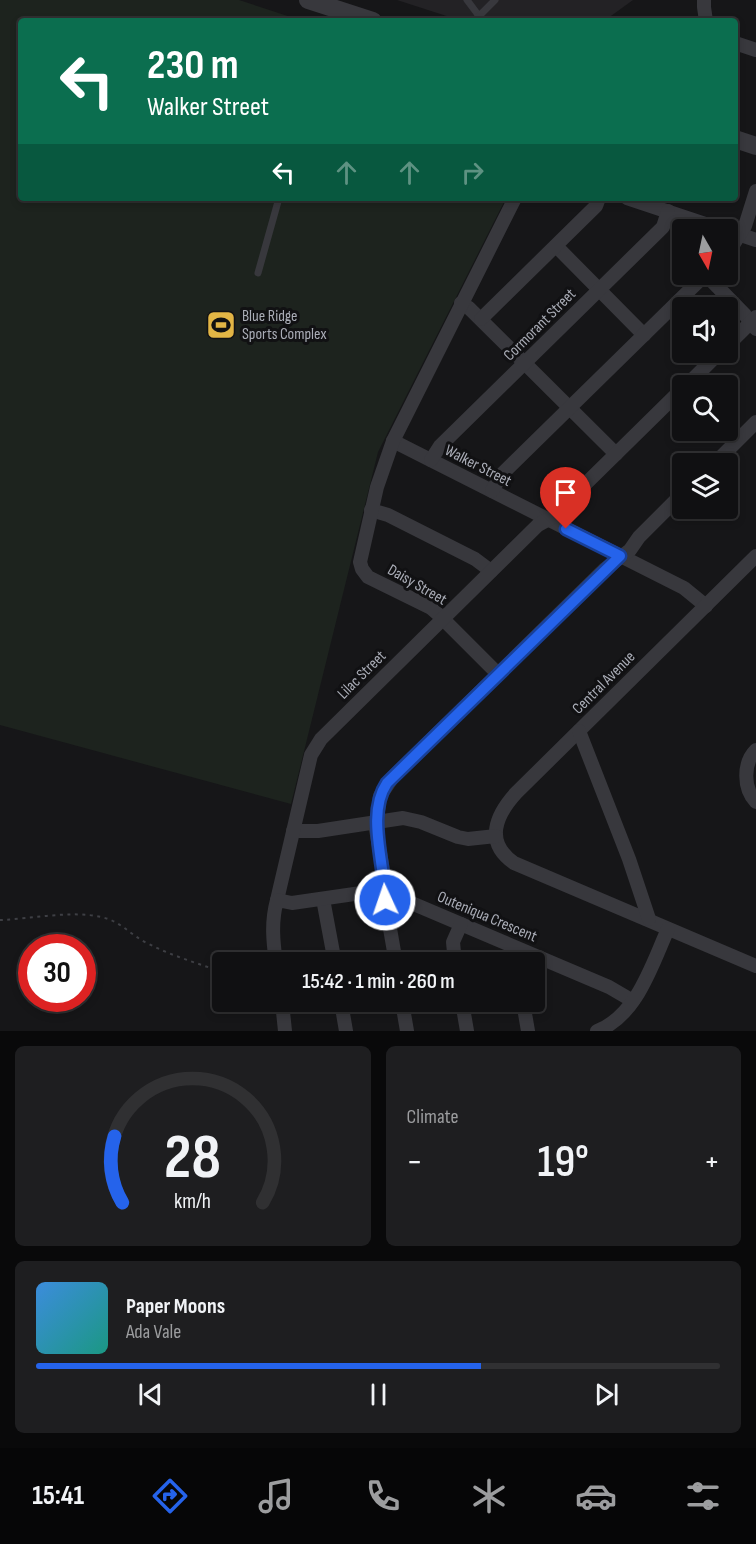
<!DOCTYPE html>
<html lang="en">
<head>
<meta charset="utf-8">
<style>
  body { margin:0; font-family:"Sofia Sans Condensed",sans-serif; background:#1e1e20; color:#f1f3f6; height:100vh; display:flex; flex-direction:column; font-size:22px; white-space:nowrap }
  * { box-sizing:border-box; margin:0 }
  p { font-size:20px; color:#9c9d9f }
  .icon { flex:none; width:33px; height:33px; fill:none; stroke:currentColor; stroke-width:2; stroke-linecap:round; stroke-linejoin:round }
  .map { position:relative; height:1031px; overflow:hidden }
  .side { display:flex; flex-direction:column; gap:15px; padding:15px; background:#09090a; flex:1 }
  .side>* { flex:none }
  .banner { position:absolute; left:18px; top:18px; width:720px; height:183px; border-radius:6px; box-shadow:0 3px 9px #0003,0 0 0 2px #303032; background:#0b6e4f; color:#fff; overflow:hidden }
  .needle { width:39px; rotate:171deg }
  .buttons { position:absolute; left:672px; top:219px; display:grid; gap:12px }
  .buttons a { display:grid; place-items:center; width:66px; height:66px; border-radius:6px; background:#101012; box-shadow:0 3px 9px #0003,0 0 0 2px #303032; font-size:30px }
  .speed { position:absolute; left:18px; top:934px; display:flex; gap:12px; font-size:30px; font-weight:700; text-align:center }
  .speed>* { display:grid; place-content:center; width:78px; height:78px; border-radius:50%; background:#101012; box-shadow:0 3px 9px #0003,0 0 0 2px #303032; line-height:1 }
  .speed .limit { border:9px solid #d22; background:#fff; color:#111 }
  .pin { position:absolute; display:grid; place-items:center; width:51px; height:51px; color:#fff; margin:-62px -26px; border-radius:50% 50% 50% 0; rotate:-45deg; box-shadow:0 0 6px #0007 }
  .pin .icon { rotate:45deg }
  .me { position:absolute; width:66px; margin:-33px; rotate:357deg; stroke-linejoin:round; filter:drop-shadow(0 0 4px #0008) }
  .turn { display:flex; align-items:center; gap:21px; height:126px; padding:0 30px; font-size:27px }
  .turn .icon { width:78px; height:78px; stroke-width:2.5 }
  .turn b { display:block; font-size:42px; line-height:51px }
  .lanes { display:flex; align-items:center; height:57px; padding:0 30px; background:#0003; justify-content:center; gap:30px; direction:ltr }
  .lanes .off { opacity:.35 }
  .big { font-size:45px; font-weight:600; line-height:1.1 }
  .side .card { flex:1; display:flex; flex-direction:column; justify-content:center; gap:9px; min-width:0; padding:0 21px; border-radius:9px; background:#1e1e20 }
  .side .dial { align-items:center; gap:0 }
  .dial svg { height:156px; overflow:visible; fill:none; stroke:#303032; stroke-width:7; stroke-linecap:round; text-anchor:middle }
  .dial text { fill:#f1f3f6; stroke:none }
  .song { display:flex; align-items:center; gap:18px }
  .cover { width:72px; height:72px; border-radius:9px; background:linear-gradient(135deg,hsl(210 70% 55%),hsl(170 70% 35%)) }
  .played { height:6px; border-radius:3px; background:linear-gradient(90deg,#2563eb 65%,#303032 65%) }
  .keys { display:flex; justify-content:space-around; direction:ltr }
  .heat { display:flex; justify-content:space-between; align-items:center; font-size:33px; direction:ltr }
  .side .tiles { flex:1; display:grid; gap:15px; grid-template-columns:1fr 1fr }
  .card:last-child { grid-column:span 2 }
  .trip { position:absolute; left:212px; top:952px; width:333px; height:60px; border-radius:6px; background:#101012; box-shadow:0 3px 9px #0003,0 0 0 2px #303032; font-weight:600; line-height:60px; text-align:center }
  .tabs { display:flex; height:96px; justify-content:space-around; align-items:center; background:#060607; color:#9c9d9f }
  .tabs .icon { width:42px; height:42px }
  .tabs .selected { color:#2563eb }
  .tabs b { font-size:27px; color:#f1f3f6 }
  .map>svg:first-child { display:block }
  .built { fill:#232225 }
  .green { fill:#1d231e }
  .lines { fill:none; stroke-linecap:round; stroke-linejoin:round }
  .path { stroke:#3e3f44; stroke-width:2; stroke-dasharray:3 4.5; stroke-linecap:butt }
  .service { stroke:#38383d; stroke-width:7 }
  .minor { stroke:#38383d; stroke-width:14 }
  .tertiary { stroke:#38383d; stroke-width:18 }
  .route-casing { stroke:#184099; stroke-width:15 }
  .route { stroke:#2563eb; stroke-width:10 }
  .labels { text-anchor:middle; dominant-baseline:central; stroke-width:6; stroke-linejoin:round; paint-order:stroke }
  .poi-label { font-size:16px; fill:#aaadb7; stroke:#111113; text-anchor:start }
  .street-label { font-size:16px; fill:#aaadb7; stroke:#111113 }
</style>
</head>
<body>
<div class="map">
<svg width="756" height="1031" viewBox="0 0 756 1031">
  <rect width="100%" height="100%" fill="#161618"/>
  <path class="built" d="M397,0H633L604,21H462Z"/>
  <path class="green" d="M0,0H239L303,21H21V198H506L378,452L291,804L0,725Z"/>
  <g class="lines">
    <path class="path" d="M0,920C31,919 71,910 101,917C121,921 131,936 149,944C172,956 197,963 222,972"/>
    <g class="service">
      <path d="M467,0L479,16"/>
      <path d="M474,21L495,0"/>
      <path d="M258,273L279,198"/>
    </g>
    <g class="minor">
      <path d="M704,0V7L706,21"/>
      <path d="M735,43L756,50"/>
      <path d="M627,198L723,230"/>
      <path d="M732,232L756,240"/>
      <path d="M556,246L644,335"/>
      <path d="M728,253L745,226L756,191"/>
      <path d="M706,275L745,315L756,329"/>
      <path d="M461,303L469,308L616,454"/>
      <path d="M481,319L596,206L599,198"/>
      <path d="M728,345L756,317"/>
      <path d="M686,386L720,352"/>
      <path d="M393,441L684,588L706,606"/>
      <path d="M431,460L440,446L663,227L668,211"/>
      <path d="M714,464L756,422"/>
      <path d="M492,491L501,475L706,274"/>
      <path d="M371,510L388,515L475,559L491,571"/>
      <path d="M756,556L516,793C496,815 484,842 514,863L756,966"/>
      <path d="M498,674L439,615L431,608L368,577L362,569L360,562L377,487L393,441L515,198"/>
      <path d="M579,731L629,859L649,919"/>
      <path d="M756,750C743,763 743,788 756,802"/>
      <path d="M293,831H318L403,818L421,822L458,837L468,839L496,836"/>
      <path d="M323,899L335,963"/>
      <path d="M277,900L311,755L321,739L538,525L558,514L561,508L682,389"/>
      <path d="M276,963C273,941 271,922 277,900L292,903L375,891L402,899L609,987L633,1001"/>
      <path d="M396,963L385,900V882L376,829L380,796L392,778L605,569L630,550L639,537L682,494"/>
      <path d="M455,963L453,942L461,924"/>
      <path d="M282,1002L285,1031"/>
      <path d="M341,1002L346,1031"/>
      <path d="M402,1002L407,1031"/>
      <path d="M462,1002L467,1031"/>
      <path d="M523,1002L528,1031"/>
      <path d="M597,1031C637,1016 652,964 668,929"/>
    </g>
    <g class="tertiary">
      <path d="M308,0L373,21"/>
      <path d="M735,139L756,146"/>
    </g>
  </g>
  <g class="lines">
    <g class="route-casing">
      <path id="route" d="M385,900C385,864 366,814 387,783L620,556L566,529"/>
    </g>
    <use href="#route" class="route"/>
  </g>
  <defs>
    <g id="stadium-square" transform="scale(1.5)"><rect x="-9" y="-9" width="18" height="18" rx="4" fill="#e2b545" stroke="#111113"/><path d="M0-5a6.5 5 0 1 0 0 10a6.5 5 0 1 0 0-10ZM-3.5-1.8h7v3.6h-7Z" fill="#111"/></g>
  </defs>
  <g fill-rule="evenodd">
    <use href="#stadium-square" x="221" y="325"/>
  </g>
  <g class="labels">
    <g class="poi-label">
      <text x="242" y="316">Blue Ridge<tspan x="242" dy="18">Sports Complex</tspan></text>
    </g>
    <g class="street-label">
      <text transform="translate(540 325) rotate(-45)">Cormorant Street</text>
      <text transform="translate(478 466) rotate(27)">Walker Street</text>
      <text transform="translate(417 585) rotate(30)">Daisy Street</text>
      <text transform="translate(362 675) rotate(-45)">Lilac Street</text>
      <text transform="translate(604 683) rotate(-45)">Central Avenue</text>
      <text transform="translate(487 917) rotate(23)">Outeniqua Crescent</text>
    </g>
  </g>
</svg>
<div class="buttons">
<a><svg class="needle" viewBox="-14 -14 28 28"><path d="M0-13l5 13h-10z" fill="#e53935"/><path d="M0 13l5-13h-10z" fill="#9c9d9f"/></svg></a>
<a><svg class="icon" aria-label="sound" viewBox="0 0 24 24"><path d="M4 9h4l5-4v14l-5-4H4zM17 9q2 3 0 6"/></svg></a>
<a><svg class="icon" aria-label="search" viewBox="0 0 24 24"><circle cx="10" cy="10" r="6"/><path d="M15 15l6 6"/></svg></a>
<a><svg class="icon" aria-label="layers" viewBox="0 0 24 24"><path d="M12 4l9 5-9 5-9-5zM3 14l9 5 9-5"/></svg></a>
</div>
<div class="speed"><div class="limit">30</div></div>
<div class="pin" style="left:566px;top:529px;background:#d93025"><svg class="icon" aria-label="arrive" viewBox="0 0 24 24"><path d="M6 21V4h12l-3 4 3 4H6"/></svg></div>
<svg class="me" style="left:385px;top:900px" viewBox="-20 -20 40 40"><circle r="17" fill="#2563eb" stroke="#fff" stroke-width="3"/><path d="M0-11L8 9 0 5-8 9z" fill="#fff"/></svg>
<div class="trip">15:42 · 1 min · 260 m</div>
<div class="banner">
<div class="turn"><svg class="icon" aria-label="left" viewBox="0 0 24 24"><path d="M17 20v-9H6M10 6l-5 5 5 5"/></svg><div><b>230 m</b>Walker Street</div></div>
<div class="lanes"><svg class="icon" aria-label="left" viewBox="0 0 24 24"><path d="M17 20v-9H6M10 6l-5 5 5 5"/></svg><svg class="icon off" aria-label="ahead" viewBox="0 0 24 24"><path d="M12 20V5M6 11l6-6 6 6"/></svg><svg class="icon off" aria-label="ahead" viewBox="0 0 24 24"><path d="M12 20V5M6 11l6-6 6 6"/></svg><svg class="icon off" aria-label="right" viewBox="0 0 24 24"><path d="M7 20v-9h11M14 6l5 5-5 5"/></svg></div>
</div>
</div>
<section class="side">
<div class="tiles">
<div class="card dial"><svg viewBox="0 0 100 80">
<path d="M14 69A42 42 0 1 1 86 69"/>
<path d="M14 69A42 42 0 0 1 10 35" stroke="#2563eb"/>
<text x="50" y="56" font-size="32" font-weight="700">28</text>
<text x="50" y="72" font-size="11">km/h</text>
</svg></div>
<div class="card"><p>Climate</p>
<div class="heat"><a>−</a><b class="big">19°</b><a>+</a></div>
</div>
<div class="card">
<div class="song"><i class="cover"></i><div><b>Paper Moons</b><p>Ada Vale</p></div></div>
<div class="played"></div>
<div class="keys"><svg class="icon" aria-label="previous" viewBox="0 0 24 24"><path d="M18 5L8 12l10 7zM5 5v14"/></svg><svg class="icon" aria-label="pause" viewBox="0 0 24 24"><path d="M8 5v14M16 5v14"/></svg><svg class="icon" aria-label="next" viewBox="0 0 24 24"><path d="M6 5l10 7-10 7zM19 5v14"/></svg></div>
</div>
</div>
</section>
<nav class="tabs">
<b>15:41</b>
<svg class="icon selected" aria-label="directions" viewBox="0 0 24 24"><path d="M12 3l9 9-9 9-9-9zM9 14v-3h6M13 9l2 2-2 2"/></svg>
<svg class="icon" aria-label="music" viewBox="0 0 24 24"><path d="M9 18V5l10-2v13"/><circle cx="6" cy="18" r="3"/><circle cx="16" cy="16" r="3"/></svg>
<svg class="icon" aria-label="phone" viewBox="0 0 24 24"><path d="M5 4h4l2 5-3 2q2 4 5 5l2-3 5 2v4C11 20 4 13 5 4z"/></svg>
<svg class="icon" aria-label="climate" viewBox="0 0 24 24"><path d="M12 3v18M4 7l16 10M4 17L20 7"/></svg>
<svg class="icon" aria-label="car" viewBox="0 0 24 24"><path d="M5 17H2v-5l4-1 3-4h7l3 4 3 1v5h-3M9 17h6M6 11h13"/><circle cx="7" cy="17" r="2"/><circle cx="17" cy="17" r="2"/></svg>
<svg class="icon" aria-label="filters" viewBox="0 0 24 24"><path d="M4 7h16M4 17h16"/><circle cx="9" cy="7" r="2"/><circle cx="15" cy="17" r="2"/></svg>
</nav>
</body>
</html>
